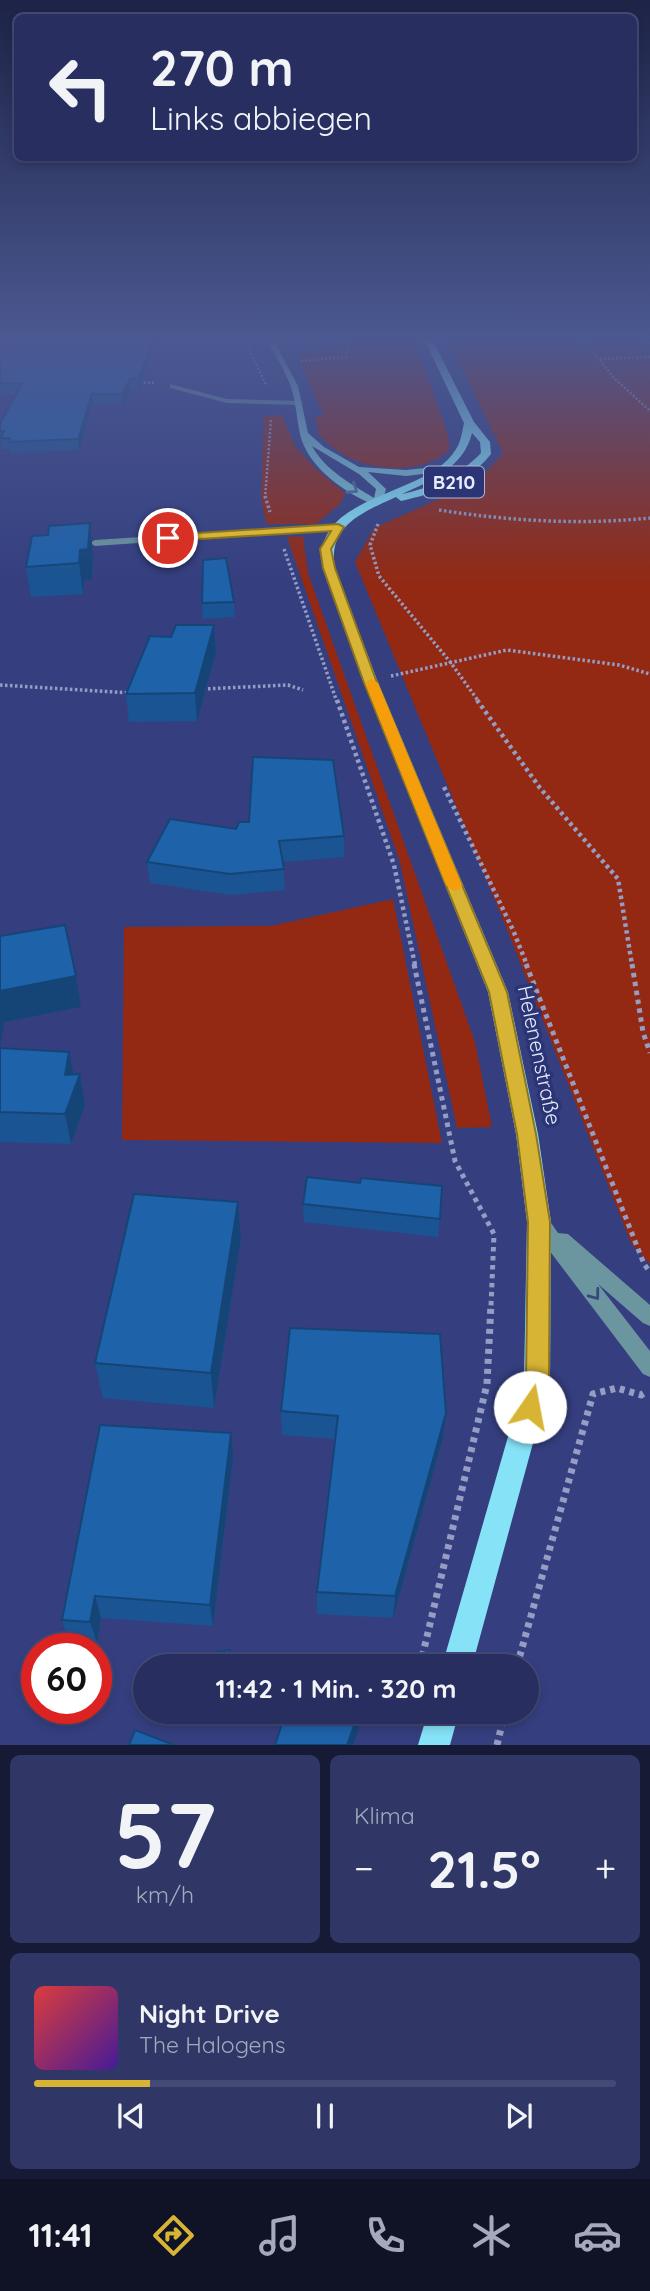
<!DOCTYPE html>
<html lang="de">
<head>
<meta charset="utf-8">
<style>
  body { margin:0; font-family:Quicksand,sans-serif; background:#303766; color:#f1f3f6; height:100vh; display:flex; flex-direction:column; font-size:26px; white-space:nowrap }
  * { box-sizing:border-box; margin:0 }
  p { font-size:23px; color:#a5a9bd }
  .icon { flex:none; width:38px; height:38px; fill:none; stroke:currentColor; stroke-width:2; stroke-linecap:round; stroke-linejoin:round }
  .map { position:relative; height:1745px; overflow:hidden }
  .sheet { display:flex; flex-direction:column; gap:10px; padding:10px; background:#161a35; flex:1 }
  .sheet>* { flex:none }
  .top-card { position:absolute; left:14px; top:14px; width:623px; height:147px; border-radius:10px; box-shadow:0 4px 10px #0003,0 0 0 2px #444a75; background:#282f60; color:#f1f3f6; overflow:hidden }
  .speed { position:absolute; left:21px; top:1633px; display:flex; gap:14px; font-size:35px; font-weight:700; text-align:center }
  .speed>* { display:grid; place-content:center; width:91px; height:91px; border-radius:50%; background:#282f60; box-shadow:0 4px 10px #0003,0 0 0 2px #444a75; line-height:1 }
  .speed .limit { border:10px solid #d22; background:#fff; color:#111 }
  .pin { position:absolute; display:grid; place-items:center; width:60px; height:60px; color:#fff; margin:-30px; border:4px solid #fff; border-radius:50%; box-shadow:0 2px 7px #0007 }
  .me { position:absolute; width:77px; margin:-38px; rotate:12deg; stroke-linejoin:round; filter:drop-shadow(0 0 5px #0008) }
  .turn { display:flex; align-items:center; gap:24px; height:147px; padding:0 21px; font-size:32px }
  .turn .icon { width:91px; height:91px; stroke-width:2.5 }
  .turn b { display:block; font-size:49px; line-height:60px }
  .big { font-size:52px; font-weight:800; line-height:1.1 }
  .sheet .card { flex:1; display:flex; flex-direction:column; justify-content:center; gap:10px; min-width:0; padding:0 24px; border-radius:10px; background:#303766 }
  .sheet .dial { align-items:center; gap:0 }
  .dial b { font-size:91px; line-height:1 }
  .song { display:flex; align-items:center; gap:21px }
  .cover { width:84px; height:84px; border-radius:10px; background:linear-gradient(135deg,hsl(0 70% 55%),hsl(260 70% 35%)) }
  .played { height:7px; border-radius:4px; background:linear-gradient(90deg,#d7b434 20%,#444a75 20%) }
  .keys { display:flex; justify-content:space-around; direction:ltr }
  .heat { display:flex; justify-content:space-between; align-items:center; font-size:38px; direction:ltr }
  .sheet .tiles { flex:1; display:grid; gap:10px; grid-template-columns:1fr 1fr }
  .card:last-child { grid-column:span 2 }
  .trip { position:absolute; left:133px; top:1654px; width:406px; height:70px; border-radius:35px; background:#282f60; box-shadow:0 4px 10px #0003,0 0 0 2px #444a75; font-weight:800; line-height:70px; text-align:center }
  .tab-bar { display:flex; height:112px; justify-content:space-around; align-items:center; background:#101326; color:#a5a9bd }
  .tab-bar .icon { width:49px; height:49px }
  .tab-bar .active { color:#d7b434 }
  .tab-bar b { font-size:32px; color:#f1f3f6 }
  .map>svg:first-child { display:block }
  .green { fill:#932913 }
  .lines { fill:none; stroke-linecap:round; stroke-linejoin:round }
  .path-far4 { stroke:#959dc3; stroke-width:2.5; stroke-dasharray:2 2; stroke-linecap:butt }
  .path-far3 { stroke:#959dc3; stroke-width:3.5; stroke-dasharray:2.5 2.5; stroke-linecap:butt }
  .path-far2 { stroke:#959dc3; stroke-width:4.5; stroke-dasharray:3.5 3.5; stroke-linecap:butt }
  .path-far1 { stroke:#959dc3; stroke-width:5; stroke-dasharray:4.5 4.5; stroke-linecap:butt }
  .path { stroke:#959dc3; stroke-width:7; stroke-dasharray:5 5; stroke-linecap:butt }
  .lane { fill:#6b959f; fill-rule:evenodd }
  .street { fill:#6b959f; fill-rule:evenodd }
  .secondary { fill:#7bc1d1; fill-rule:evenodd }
  .primary { fill:#86e3f7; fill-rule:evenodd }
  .wall { fill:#1a5492 }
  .shaded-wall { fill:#154577 }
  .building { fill:#1e62aa; stroke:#154577; stroke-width:2 }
  .oneway { stroke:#4b6c99 }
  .oneway2 { stroke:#38477d }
  .route { fill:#d7b434; stroke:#8c7522; stroke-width:2 }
  .slow { fill:#f59e0b }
  .labels { text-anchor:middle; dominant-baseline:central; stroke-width:7; stroke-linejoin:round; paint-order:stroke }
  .shield { fill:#2b3474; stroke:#afb5d2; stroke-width:2 }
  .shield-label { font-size:19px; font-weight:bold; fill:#e7ecfb }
  .street-label { font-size:21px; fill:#e7ecfb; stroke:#2b3474 }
</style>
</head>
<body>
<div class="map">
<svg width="650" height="1745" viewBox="0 0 650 1745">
  <rect width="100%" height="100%" fill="#353f80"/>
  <g class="green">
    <path d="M341,339H414L447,432L450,449C427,473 380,472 350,458C338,453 329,444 319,435L315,416H324L296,354L339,348Z"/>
    <path d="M448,339H650V1264L631,1243L506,927L355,562L374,528L477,482L503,453Z"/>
    <path d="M282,415L295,446L316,469L345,493L341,503L316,524H266L261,498L264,416Z"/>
    <path d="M303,536L308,573L475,1042L492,1127L457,1128L400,862L287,537Z"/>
    <path d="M393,899L442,1143L122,1140L124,927L271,926Z"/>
  </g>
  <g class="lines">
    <g class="path-far4">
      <path d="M244,339L266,385"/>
      <path d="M582,339L614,378L650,411"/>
      <path d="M641,339L650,344"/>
      <path d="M600,359L650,357"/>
      <path d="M301,361L346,357L348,339"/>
      <path d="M136,382L155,383"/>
      <path d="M265,498L271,420"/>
    </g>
    <g class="path-far3">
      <path d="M265,496L270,512"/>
      <path d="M439,510C510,521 579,525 650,518"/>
      <path d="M378,524L370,545L379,576L451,663L479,702"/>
      <path d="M284,549L337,702"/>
      <path d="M391,676L507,650L619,665L650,674"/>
      <path d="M0,685L131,693"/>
      <path d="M203,689L288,685L303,690"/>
    </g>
    <g class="path-far2">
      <path d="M337,700L394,865L415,965"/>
      <path d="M477,700L540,788L618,879L632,965"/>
      <path d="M444,787L513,930L527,965"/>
    </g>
    <g class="path-far1">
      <path d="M414,964L455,1161L494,1234L491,1306"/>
      <path d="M526,964L644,1264L650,1272"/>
      <path d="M632,964L643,1032L650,1053"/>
    </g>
    <g class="path">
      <path d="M420,1666L487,1384L491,1304"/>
      <path d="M517,1666L593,1394L617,1388L641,1395L646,1392"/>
      <path d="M497,1745L505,1712"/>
    </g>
    <g class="lane">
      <path d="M170,384L227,399L299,401L303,403L299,405L227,403L170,388Z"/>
      <path d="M338,524L341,525V529L95,546L90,543L95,540Z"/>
    </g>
    <path class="street" d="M540,1215L547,1217L558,1233L568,1234L650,1305V1326L643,1323L598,1284L650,1351V1377L643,1374L533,1229L531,1223L533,1217Z"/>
    <path class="secondary" d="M267,339H273L298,386L308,433L324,447L359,467L406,470L444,466L447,467V471L406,476L368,472L386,489L382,503L377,506C347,495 307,467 300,434C297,421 296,402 291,387C285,370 274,354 267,339ZM312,446L359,474L376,489L374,498C351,484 325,470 312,446Z"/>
    <g class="primary">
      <path d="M424,339H432L474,422L490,442L491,454C468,483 436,493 401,501L396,497C363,512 327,526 335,568L377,680L508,992L538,1134L551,1222L550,1381L472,1666H442L524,1381L527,1222L516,1134L488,992L363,680L323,568C309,493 428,498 456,449C461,442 462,432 464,423ZM472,433L480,442L481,453C459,476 433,487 402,494C431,481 464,467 472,433Z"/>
      <path d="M428,1712H459L450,1745H418Z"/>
    </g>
  </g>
  <g class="wall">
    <path d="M156,344L139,389H131L123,404H93L79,450L11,453V449H2L1,442H0V424L16,393H0V352Z"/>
    <path d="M93,553L92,579L84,580L83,594L31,597L26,567Z"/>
    <path d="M234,602L235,617L203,619L202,603Z"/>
    <path d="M214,625L216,652L197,721L129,722L126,694L171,637Z"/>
    <path d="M236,829L344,836V857L283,862L285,890L231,895L150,883L147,862Z"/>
    <path d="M0,1048L69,1052L73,1075L85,1105L71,1144L0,1142Z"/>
    <path d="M360,1183L442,1186L438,1237L304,1222L303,1204Z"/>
    <path d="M238,1202L241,1238L214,1408L103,1398L95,1363Z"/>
    <path d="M281,1411L446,1413L443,1437L393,1618L317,1614V1592L335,1439L282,1435Z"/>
    <path d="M233,1457L213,1626L101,1618L97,1643L69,1641L62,1620Z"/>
  </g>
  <g class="shaded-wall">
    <path d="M154,339H160L156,344L139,389L138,379Z"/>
    <path d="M130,379L131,389L123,404L122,394Z"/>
    <path d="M92,394L93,404L79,450L78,439Z"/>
    <path d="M90,523L93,553L92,579L84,580L83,594L79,563L80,550Z"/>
    <path d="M214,625L216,652L197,721L195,693Z"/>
    <path d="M76,976L81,1007L4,1022L0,1048V991Z"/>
    <path d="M69,1052L75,1082L80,1074L85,1105L71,1144L65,1114V1075Z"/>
    <path d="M238,1202L241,1238L214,1408L211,1373Z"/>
    <path d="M446,1413L443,1437L393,1618L395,1596Z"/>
    <path d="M231,1433L233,1457L213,1626L210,1605Z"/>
    <path d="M95,1596L101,1618L97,1643L90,1622Z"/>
    <path d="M185,1712H209L165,1726L163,1719Z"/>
    <path d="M359,1712V1728L353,1745H347Z"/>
  </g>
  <g class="building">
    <path d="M21,339H154L138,379H130L122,394H92L78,439L10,442V438H0L4,431H0V424L22,383H0V352Z"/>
    <path d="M90,523L88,549L80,550L79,563L26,567L32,536L48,535L49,526Z"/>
    <path d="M226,558L234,602L202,603L203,560Z"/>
    <path d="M176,625H214L195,693L126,694L150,636L171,637Z"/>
    <path d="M253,757L333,760L344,836L279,841L284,869L230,874L147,862L170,819L236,829L239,822H249Z"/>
    <path d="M65,925L76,976L0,991V936Z"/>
    <path d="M0,1048L69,1052L65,1075L80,1074L65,1114L0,1112Z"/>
    <path d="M307,1177L360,1183L361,1178L442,1186L440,1219L303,1204Z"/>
    <path d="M134,1194L238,1202L211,1373L95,1363Z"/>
    <path d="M290,1328L440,1334L446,1413L395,1596L317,1592L338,1416L281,1411Z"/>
    <path d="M100,1425L231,1433L210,1605L95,1596L90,1622L62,1620Z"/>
    <path d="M230,1650L231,1666H157V1662Z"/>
    <path d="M162,1712H185L163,1719Z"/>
    <path d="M286,1712H359L347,1745H275Z"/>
    <path d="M135,1730L174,1745H129Z"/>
  </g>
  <defs><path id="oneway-chevron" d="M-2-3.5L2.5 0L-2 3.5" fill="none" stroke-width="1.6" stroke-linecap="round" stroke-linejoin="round" transform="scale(1.75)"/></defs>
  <use class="oneway" href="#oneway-chevron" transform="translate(353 489) rotate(33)"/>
  <use class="oneway2" href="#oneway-chevron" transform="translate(595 1295) rotate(53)"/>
  <linearGradient id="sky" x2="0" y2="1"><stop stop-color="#1d2346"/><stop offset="0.58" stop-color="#4b5891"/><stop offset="1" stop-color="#4b5891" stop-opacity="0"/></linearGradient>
  <rect width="650" height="583" fill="url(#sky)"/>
  <path class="route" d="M338,524L344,527L331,549L335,568L376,680L507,992L536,1134L550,1222L549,1381L538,1415L530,1418L522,1415L518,1407L526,1381L528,1222L517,1134L489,992L363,680L323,568L320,549L331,531L168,541L162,538L168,535Z"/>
  <path class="slow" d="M371,679L378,683L462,885L460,889L454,891L446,885L365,683Z"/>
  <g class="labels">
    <rect class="shield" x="424" y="466.5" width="60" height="31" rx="5"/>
    <g class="shield-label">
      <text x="454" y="482">B210</text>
    </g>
    <g class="street-label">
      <text transform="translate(540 1055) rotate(78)">Helenenstraße</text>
    </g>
  </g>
</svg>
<div class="speed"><div class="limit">60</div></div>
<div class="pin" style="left:168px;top:538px;background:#d93025"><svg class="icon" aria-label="arrive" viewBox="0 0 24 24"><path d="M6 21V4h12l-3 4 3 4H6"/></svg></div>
<svg class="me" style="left:530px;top:1407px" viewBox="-20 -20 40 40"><circle r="19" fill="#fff"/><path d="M0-13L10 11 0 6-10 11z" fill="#d7b434"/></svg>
<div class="trip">11:42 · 1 Min. · 320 m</div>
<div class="top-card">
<div class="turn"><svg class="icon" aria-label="left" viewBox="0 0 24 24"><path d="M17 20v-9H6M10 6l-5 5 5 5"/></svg><div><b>270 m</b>Links abbiegen</div></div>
</div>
</div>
<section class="sheet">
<div class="tiles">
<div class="card dial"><b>57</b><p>km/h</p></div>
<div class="card"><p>Klima</p>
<div class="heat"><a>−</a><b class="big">21.5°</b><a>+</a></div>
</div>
<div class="card">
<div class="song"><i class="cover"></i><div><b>Night Drive</b><p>The Halogens</p></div></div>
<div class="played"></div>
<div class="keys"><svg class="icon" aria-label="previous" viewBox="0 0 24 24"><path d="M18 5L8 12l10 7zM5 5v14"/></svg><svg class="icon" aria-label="pause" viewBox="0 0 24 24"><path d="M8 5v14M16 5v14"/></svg><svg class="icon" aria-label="next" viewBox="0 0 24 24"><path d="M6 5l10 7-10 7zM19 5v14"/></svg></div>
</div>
</div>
</section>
<nav class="tab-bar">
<b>11:41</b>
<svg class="icon active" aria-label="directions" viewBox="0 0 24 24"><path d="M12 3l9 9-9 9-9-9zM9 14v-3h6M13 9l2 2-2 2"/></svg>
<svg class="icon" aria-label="music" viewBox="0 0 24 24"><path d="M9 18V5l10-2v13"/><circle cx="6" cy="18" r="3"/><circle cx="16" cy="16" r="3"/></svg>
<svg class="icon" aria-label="phone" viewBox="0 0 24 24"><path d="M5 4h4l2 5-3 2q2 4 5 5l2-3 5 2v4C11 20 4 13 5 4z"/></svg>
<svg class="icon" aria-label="climate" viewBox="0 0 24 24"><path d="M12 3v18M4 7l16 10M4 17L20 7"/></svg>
<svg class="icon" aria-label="car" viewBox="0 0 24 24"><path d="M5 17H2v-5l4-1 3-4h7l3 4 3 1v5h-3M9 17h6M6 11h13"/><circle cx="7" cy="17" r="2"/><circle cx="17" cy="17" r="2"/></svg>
</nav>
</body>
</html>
